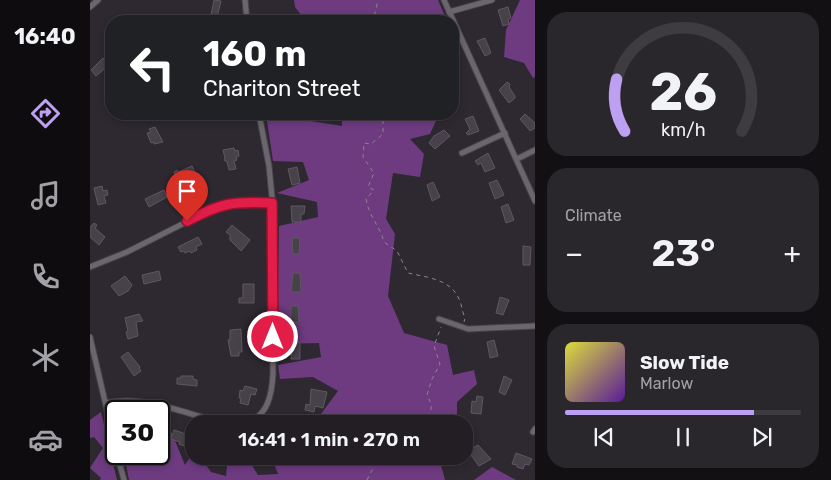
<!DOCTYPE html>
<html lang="en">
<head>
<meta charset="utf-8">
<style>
  body { margin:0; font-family:Rubik,sans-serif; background:#2a272c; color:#f1f3f6; height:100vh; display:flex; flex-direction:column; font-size:19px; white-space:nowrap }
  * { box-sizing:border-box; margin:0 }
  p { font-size:16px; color:#a2a2a6 }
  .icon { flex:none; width:28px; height:28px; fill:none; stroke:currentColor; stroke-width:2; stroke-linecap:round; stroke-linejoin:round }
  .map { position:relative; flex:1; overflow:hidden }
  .panel { display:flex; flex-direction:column; gap:12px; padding:12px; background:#131014; width:296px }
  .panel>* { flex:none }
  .top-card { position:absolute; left:15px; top:15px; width:354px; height:105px; border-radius:20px; box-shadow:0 2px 8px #0003,0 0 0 1px #3f3c41; background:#202124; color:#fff; overflow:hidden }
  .speed { position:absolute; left:15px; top:400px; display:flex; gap:10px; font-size:25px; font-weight:700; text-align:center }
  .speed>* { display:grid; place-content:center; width:65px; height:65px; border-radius:50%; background:#221e24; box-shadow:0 2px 8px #0003,0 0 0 1px #3f3c41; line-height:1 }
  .speed .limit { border:2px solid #111; border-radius:8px; background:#fff; color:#111 }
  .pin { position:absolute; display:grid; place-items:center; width:42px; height:42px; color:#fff; margin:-51px -21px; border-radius:50% 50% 50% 0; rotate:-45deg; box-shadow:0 0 5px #0007 }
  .pin .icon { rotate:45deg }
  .me { position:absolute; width:55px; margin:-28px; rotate:0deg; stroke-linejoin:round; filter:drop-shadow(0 0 4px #0008) }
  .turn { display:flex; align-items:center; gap:18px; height:105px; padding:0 15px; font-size:22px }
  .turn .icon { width:65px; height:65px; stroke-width:2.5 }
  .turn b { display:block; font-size:35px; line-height:42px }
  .big { font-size:38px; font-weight:600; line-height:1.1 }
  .panel .tile { flex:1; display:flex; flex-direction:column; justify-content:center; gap:8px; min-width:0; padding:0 18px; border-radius:20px; background:#2a272c }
  .panel .dial { align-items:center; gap:0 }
  .dial svg { height:130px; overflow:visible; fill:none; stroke:#3f3c41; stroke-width:7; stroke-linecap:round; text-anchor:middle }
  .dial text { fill:#f1f3f6; stroke:none }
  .song { display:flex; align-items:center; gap:15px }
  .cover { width:60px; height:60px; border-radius:8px; background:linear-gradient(135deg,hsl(60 70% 55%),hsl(270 70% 35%)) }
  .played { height:5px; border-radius:2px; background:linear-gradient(90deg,#bca0f2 80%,#3f3c41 80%) }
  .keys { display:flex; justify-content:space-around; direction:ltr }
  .heat { display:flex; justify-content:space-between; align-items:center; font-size:28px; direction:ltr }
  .trip { position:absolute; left:95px; top:415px; width:288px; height:50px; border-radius:20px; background:#221e24; box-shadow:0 2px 8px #0003,0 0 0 1px #3f3c41; font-weight:600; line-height:50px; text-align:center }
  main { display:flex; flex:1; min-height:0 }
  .menu { display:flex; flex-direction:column; width:90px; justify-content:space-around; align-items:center; background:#0e0c0e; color:#a2a2a6 }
  .menu .icon { width:35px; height:35px }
  .menu .selected { color:#bca0f2 }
  .menu b { font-size:22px; color:#f1f3f6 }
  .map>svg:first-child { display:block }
  .forest { fill:#6e3b81 }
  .building { fill:#47424a; stroke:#5e5760 }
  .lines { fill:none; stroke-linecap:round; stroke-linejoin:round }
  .minor-casing { stroke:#48434a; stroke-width:7 }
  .path { stroke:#8b868c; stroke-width:1; stroke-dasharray:4 4; stroke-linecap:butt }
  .minor { stroke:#6b656e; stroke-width:5 }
  .route-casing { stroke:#92132f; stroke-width:12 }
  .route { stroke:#e11d48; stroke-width:9 }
</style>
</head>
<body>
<main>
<nav class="menu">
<b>16:40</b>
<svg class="icon selected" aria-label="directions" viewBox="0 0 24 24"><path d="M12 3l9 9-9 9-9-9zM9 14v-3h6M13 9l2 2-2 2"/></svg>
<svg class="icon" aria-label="music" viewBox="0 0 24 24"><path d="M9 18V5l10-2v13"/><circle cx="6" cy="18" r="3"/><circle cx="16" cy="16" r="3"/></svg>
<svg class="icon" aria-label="phone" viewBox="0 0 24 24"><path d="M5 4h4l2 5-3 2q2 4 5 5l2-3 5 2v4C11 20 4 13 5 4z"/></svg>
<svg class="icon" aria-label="climate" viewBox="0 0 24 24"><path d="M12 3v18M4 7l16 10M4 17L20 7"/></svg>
<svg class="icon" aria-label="car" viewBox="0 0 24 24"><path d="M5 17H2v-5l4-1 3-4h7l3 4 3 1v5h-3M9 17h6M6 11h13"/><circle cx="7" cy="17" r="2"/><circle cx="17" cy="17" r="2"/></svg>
</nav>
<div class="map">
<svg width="445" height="480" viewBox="0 0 445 480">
  <rect width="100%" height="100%" fill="#2e2830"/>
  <g class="forest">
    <path d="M204,0H348L357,21H207L212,16L205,7Z"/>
    <path d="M430,0H445V77L443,78L434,63L414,57L416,30Z"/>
    <path d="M176,114L252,126V114H349L340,134L320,139L334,154L330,177L303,173L296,219L305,234L298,296L314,333L357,345L363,375L384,370L387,384L367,402V416L364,424H249L231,414L248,391L223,377L190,379L188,365L231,357L229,343L187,344L189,226L228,217L227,202L187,193L219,180L213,162L183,161Z"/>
    <path d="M11,412L27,480H10L11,478L0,468L13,448L4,437L0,438V420Z"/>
    <path d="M69,412H73L95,465L104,451V456H109L121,472L136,476L138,456H156L168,475L188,474L181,456H204L208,461L229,456H354L351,465L355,480H39L34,454H69Z"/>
    <path d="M402,467L426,480H384Z"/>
  </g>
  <g class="building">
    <path d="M124,0L131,1L127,17L121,15Z"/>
    <path d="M418,7L421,18L418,19L419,24L413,26L408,10Z"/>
    <path d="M395,38L401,53L395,56L387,41Z"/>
    <path d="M13,58L19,65L6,76L1,70Z"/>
    <path d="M417,82L420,84L419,87L425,96V98L419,103L409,90Z"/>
    <path d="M435,114L445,123V128L440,131L430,119Z"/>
    <path d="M383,116L389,131L378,135L376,133L380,129L375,119Z"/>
    <path d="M65,127L73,142L64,144V142L61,143L57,133L61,132L59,129Z"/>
    <path d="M354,130L360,136L345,149L339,143L344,136Z"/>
    <path d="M144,148L145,151L148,150L149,156L146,157L147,160L144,161L146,169L139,170L137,162L134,160L135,158L133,150Z"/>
    <path d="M398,153L405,168L395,172L391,163L388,165L385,161Z"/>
    <path d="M102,166L106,175L89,184L84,172L87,170L88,172Z"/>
    <path d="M207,167L210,183L202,185L198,169Z"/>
    <path d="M407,180L414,195L405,199L399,183Z"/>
    <path d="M343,182L350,197L342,201L337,185Z"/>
    <path d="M12,186L13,191L17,190L18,195L14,196L16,203L8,205L4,188Z"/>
    <path d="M74,190L77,197L59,207L55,199Z"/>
    <path d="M418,204L424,220L416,223L411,207Z"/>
    <path d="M201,206H215L214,214H211V222H202Z"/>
    <path d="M4,223L7,225L5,228L15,237L9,245L0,237V227Z"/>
    <path d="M142,225L160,240L151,251L140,240V235L136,232Z"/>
    <path d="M108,237L112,244L106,247L107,250L101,253L100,251L95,253L94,251L91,252L88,247Z"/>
    <path d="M202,238H210L209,254H203Z"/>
    <path d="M433,246L441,247L440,265H433Z"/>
    <path d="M69,271L71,280L54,284L52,275Z"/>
    <path d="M203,273H210L211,292H201Z"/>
    <path d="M35,276L42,285L38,291L29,296L21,286Z"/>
    <path d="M153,284H164V303H149V298H153Z"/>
    <path d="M410,297L419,300L413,315L406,313Z"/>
    <path d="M201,306H208L209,322H201Z"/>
    <path d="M49,314L53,321L46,322L48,336L38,339L36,332L38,331L35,318Z"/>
    <path d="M151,329L152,352H149V356H141L138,340H140V330Z"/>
    <path d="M404,340L408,356L400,358L397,342Z"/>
    <path d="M202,343H210V359H201Z"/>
    <path d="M38,352L50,367L49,368L51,371L44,376L31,357Z"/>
    <path d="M91,376H103V379L107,380V386L87,384V378H91Z"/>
    <path d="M414,376L422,380L415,395L409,392Z"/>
    <path d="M155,386L167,389L165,395L161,394L158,405L150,403L151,398H149L150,390L153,391Z"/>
    <path d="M221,389L237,392L233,408L225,406L224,412L215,410L216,404L220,405Z"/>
    <path d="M387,396L393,397L391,414L381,413L382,401L386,402Z"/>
    <path d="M84,430L102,436L99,444L95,443L94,446L89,444L90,442L81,439Z"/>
    <path d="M388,445L401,459L389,466L378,451Z"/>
    <path d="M426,453L442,459L439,465L435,464L433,469L427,467V465L422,464Z"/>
  </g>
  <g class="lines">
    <g class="minor-casing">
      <g id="minor">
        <path d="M155,0L157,21"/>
        <path d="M354,0L445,201"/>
        <path d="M0,7L8,0"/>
        <path d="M359,12L402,0"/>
        <path d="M372,153L415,133"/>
        <path d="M427,159L445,150"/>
        <path d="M0,267L37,252L132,204L158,201L182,203"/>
        <path d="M349,319L378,329L445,326"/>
        <path d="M0,337L26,449"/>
        <path d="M16,403C57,394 99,416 139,424"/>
        <path d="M154,424C178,417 182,395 183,373L182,197L179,166L169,114"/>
        <path d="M443,432L445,429"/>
        <path d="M27,454L34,480"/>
      </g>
    </g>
    <g class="path">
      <path d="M279,21L284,17L288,0"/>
      <path d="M288,114L293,119V134L281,144L274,143L273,157L284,173L278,187L284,190L276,199C280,219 289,224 294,242L307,251L318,273C335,277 361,279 369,299C372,305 372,312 375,318L374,322"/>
      <path d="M319,424L325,416L334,420C343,411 343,406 337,395L342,379L350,364L344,346L351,327"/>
      <path d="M277,480L289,456"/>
    </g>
    <use href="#minor" class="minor"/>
  </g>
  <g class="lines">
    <g class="route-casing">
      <path id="route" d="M97,221C131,203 143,201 182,203L183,337"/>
    </g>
    <use href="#route" class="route"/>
  </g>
</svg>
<div class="speed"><div class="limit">30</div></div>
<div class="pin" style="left:97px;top:221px;background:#d93025"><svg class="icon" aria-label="arrive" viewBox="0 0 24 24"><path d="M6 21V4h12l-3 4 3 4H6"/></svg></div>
<svg class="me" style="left:183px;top:337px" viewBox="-20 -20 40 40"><circle r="17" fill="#e11d48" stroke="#fff" stroke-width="3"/><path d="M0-11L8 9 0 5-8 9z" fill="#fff"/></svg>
<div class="trip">16:41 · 1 min · 270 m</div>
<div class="top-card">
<div class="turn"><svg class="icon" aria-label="left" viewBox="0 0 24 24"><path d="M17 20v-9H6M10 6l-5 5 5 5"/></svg><div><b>160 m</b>Chariton Street</div></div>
</div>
</div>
<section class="panel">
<div class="tile dial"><svg viewBox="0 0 100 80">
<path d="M14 69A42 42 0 1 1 86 69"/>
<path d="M14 69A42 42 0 0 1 9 37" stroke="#bca0f2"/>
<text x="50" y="56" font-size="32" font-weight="700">26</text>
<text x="50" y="72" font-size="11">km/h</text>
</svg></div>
<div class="tile"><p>Climate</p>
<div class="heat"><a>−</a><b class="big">23°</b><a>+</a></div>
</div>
<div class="tile">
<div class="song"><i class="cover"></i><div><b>Slow Tide</b><p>Marlow</p></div></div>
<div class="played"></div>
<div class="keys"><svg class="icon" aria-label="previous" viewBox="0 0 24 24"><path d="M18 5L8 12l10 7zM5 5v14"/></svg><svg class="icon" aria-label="pause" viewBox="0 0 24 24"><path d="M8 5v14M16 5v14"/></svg><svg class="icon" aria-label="next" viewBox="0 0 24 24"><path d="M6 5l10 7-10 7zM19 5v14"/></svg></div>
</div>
</section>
</main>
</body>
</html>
